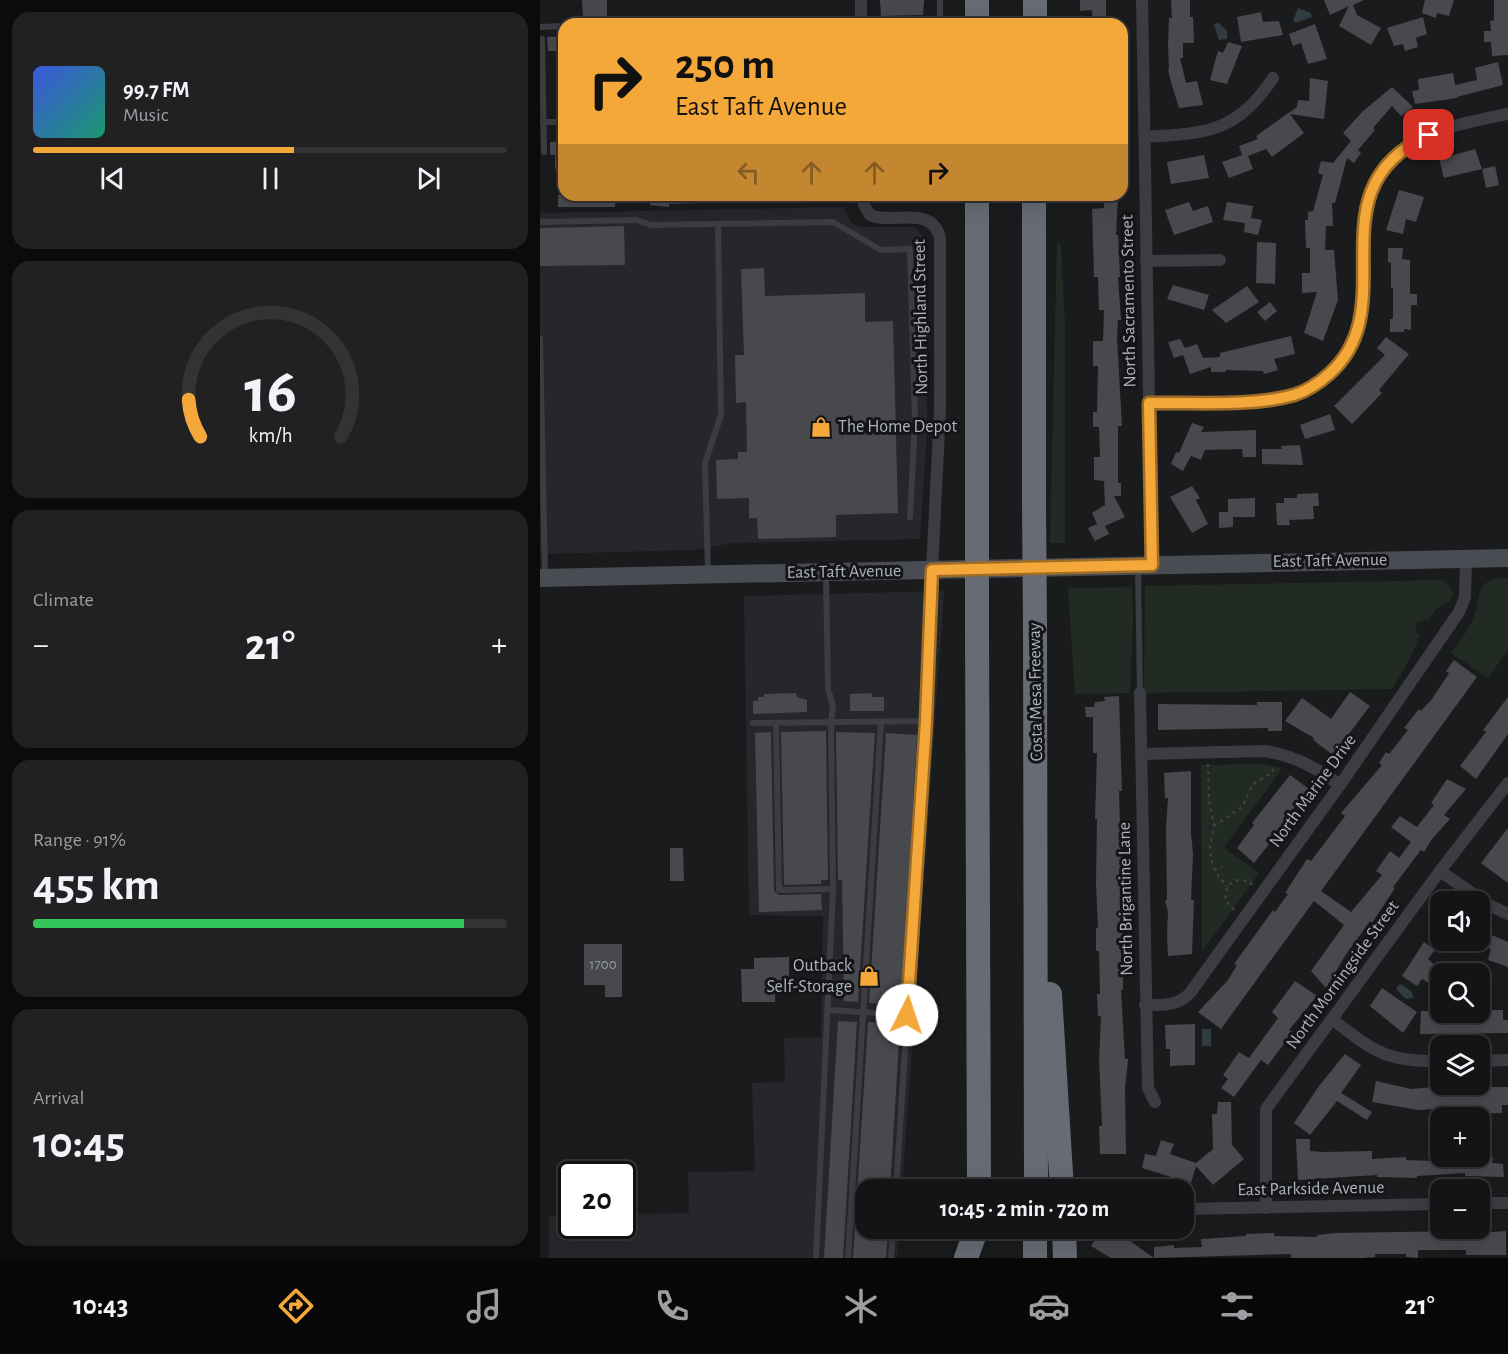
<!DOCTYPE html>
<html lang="en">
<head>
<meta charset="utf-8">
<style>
  body { margin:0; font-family:"Alegreya Sans",sans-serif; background:#212123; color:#f1f3f6; height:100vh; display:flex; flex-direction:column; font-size:22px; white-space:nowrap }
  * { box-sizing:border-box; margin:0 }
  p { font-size:20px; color:#9d9ea1 }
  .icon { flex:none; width:33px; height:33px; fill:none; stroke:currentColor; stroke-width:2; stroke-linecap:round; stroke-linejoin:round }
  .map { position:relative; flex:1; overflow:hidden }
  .side { display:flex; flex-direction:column; gap:12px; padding:12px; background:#0b0b0c; width:540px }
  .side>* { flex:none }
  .top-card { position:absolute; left:18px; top:18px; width:570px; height:183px; border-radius:18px; box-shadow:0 6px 24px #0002,0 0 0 2px #333335; background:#f5a83a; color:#111; overflow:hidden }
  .buttons { position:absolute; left:890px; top:891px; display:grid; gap:12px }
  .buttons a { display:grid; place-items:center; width:60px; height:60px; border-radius:12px; background:#141416; box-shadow:0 6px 24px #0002,0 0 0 2px #333335; font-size:30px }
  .speed { position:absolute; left:18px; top:1161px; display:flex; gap:12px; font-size:30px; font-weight:700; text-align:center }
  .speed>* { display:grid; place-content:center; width:78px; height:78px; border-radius:50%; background:#141416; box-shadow:0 6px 24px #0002,0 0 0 2px #333335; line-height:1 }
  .speed .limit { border:3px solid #111; border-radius:9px; background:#fff; color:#111 }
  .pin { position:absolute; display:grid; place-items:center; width:51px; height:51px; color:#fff; margin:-26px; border-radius:12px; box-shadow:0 3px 9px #0006 }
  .me { position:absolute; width:66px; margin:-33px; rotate:4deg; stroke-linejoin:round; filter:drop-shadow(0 0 4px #0008) }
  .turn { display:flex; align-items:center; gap:21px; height:126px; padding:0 18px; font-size:27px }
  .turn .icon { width:78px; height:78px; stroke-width:2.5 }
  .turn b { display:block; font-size:42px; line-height:51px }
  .lanes { display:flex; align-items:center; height:57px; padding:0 18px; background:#0003; justify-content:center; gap:30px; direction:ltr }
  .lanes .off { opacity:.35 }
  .big { font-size:45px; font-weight:700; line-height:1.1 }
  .side .card { flex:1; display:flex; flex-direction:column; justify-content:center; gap:9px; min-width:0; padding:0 21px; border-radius:18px; background:#212123 }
  .side .dial { align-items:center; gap:0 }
  .dial svg { height:156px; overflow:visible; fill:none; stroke:#333335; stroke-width:7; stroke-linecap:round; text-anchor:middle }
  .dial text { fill:#f1f3f6; stroke:none }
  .song { display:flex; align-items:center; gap:18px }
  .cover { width:72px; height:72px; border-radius:9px; background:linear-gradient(135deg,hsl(230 70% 55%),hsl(160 70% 35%)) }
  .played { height:6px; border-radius:3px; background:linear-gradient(90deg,#f5a83a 55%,#333335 55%) }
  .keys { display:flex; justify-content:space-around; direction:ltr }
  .heat { display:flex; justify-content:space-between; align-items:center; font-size:33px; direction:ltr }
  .charge { height:9px; border-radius:4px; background:linear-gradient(90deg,#34c759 91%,#333335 0) }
  .trip { position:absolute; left:315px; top:1179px; width:339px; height:60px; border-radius:18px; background:#141416; box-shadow:0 6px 24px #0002,0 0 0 2px #333335; font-weight:700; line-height:60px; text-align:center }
  .menu { display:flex; height:96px; justify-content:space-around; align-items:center; background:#080809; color:#9d9ea1 }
  .menu .icon { width:42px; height:42px }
  .menu .active { color:#f5a83a }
  .menu b { font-size:27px; color:#f1f3f6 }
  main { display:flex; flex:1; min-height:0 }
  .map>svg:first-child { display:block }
  .built { fill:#26272a }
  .green { fill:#222b23 }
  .water { fill:#303b42 }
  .building { fill:#47494d }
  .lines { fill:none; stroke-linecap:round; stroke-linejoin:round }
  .path { stroke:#414449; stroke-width:2; stroke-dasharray:3 4.5; stroke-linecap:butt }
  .lane { stroke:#3b3d42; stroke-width:6 }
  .street { stroke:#3b3d42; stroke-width:12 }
  .secondary { stroke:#494c52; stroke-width:18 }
  .highway { stroke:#676b73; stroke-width:24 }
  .highway-bridge { stroke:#676b73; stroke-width:24 }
  .route-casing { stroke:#9f6d26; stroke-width:15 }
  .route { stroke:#f5a83a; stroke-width:10 }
  .labels { text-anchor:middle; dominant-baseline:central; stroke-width:6; stroke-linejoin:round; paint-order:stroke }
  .number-label { font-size:15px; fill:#9498a0 }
  .street-label { font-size:18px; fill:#adb3bc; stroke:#151518 }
  .poi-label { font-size:18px; fill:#adb3bc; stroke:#151518; text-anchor:start }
</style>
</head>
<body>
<main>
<section class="side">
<div class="card">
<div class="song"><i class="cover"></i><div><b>99.7 FM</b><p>Music</p></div></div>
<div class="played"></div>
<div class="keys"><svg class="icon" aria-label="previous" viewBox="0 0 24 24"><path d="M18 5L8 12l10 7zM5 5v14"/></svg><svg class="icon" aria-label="pause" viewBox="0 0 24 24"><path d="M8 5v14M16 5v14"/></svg><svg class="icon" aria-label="next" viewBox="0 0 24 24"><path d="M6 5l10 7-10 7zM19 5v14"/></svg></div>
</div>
<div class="card dial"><svg viewBox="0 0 100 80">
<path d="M14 69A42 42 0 1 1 86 69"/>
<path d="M14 69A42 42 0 0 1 8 50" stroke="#f5a83a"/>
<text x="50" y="56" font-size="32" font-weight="700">16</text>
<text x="50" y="72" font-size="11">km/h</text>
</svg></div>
<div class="card"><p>Climate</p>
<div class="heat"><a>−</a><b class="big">21°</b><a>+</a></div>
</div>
<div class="card"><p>Range · 91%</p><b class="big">455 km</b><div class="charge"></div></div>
<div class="card"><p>Arrival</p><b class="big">10:45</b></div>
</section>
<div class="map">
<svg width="968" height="1258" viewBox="0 0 968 1258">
  <rect width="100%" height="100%" fill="#1a1b1d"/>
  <g class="built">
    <path d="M304,207L311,222L320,227H375L386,239L387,430L380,539L193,543L154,550L0,554V213Z"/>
    <path d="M404,591L362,1189L326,1190V1228L359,1229L357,1258H9V1216L31,1215L32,1226H82L83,1214L149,1213L148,1172L215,1171L212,1083L245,1082L244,1038L281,1037L283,916L209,915L204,596Z"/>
  </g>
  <g class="green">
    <path d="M517,242L521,245L525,327V543H510Z"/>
    <path d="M968,578V650L948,678L911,653C918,642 928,631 933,620C943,595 932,579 968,578Z"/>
    <path d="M903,580L913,592L910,601L895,610L888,620L877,621L876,633L880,634C873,654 864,671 852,689L606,693L604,689L605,586Z"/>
    <path d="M592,587L593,622L590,693L535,694L528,588Z"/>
    <path d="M725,764L742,768L684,848L719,873L662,951L661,765Z"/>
  </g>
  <g class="water">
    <path d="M758,8L771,13L772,17L756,23L753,21Z"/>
    <path d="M678,22L687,31V39L679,40L674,25Z"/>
    <path d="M861,984L871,991L874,998L866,999L857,990V986Z"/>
    <rect x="662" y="1029" width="9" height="17"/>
  </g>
  <g class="building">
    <path d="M42,0H67V16H43Z"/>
    <path d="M340,0H384L383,15L341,16Z"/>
    <path d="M540,0H566V24H553L552,10L540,11Z"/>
    <path d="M631,0H650V17H653L654,43H643V58H640L646,83L657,81L663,105L639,108L631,82L628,69H629L628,45L629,18H632Z"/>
    <path d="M784,0H824L813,5L817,15L841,28L831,45L799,26L809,6L790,15Z"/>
    <path d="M885,0H914L909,16L897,13L896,18L882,13Z"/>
    <path d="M954,0H968V55L952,56L951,42H944V31H951L950,21L954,20Z"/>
    <path d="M721,12L723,22L739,21L743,35L701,42L697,17Z"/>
    <path d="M883,17L887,34L876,38L878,47L865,51L863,44L854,46L847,28Z"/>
    <path d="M775,24L787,59L768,64L761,43L753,46L749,34Z"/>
    <path d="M24,36V51H8L7,37Z"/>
    <path d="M688,42L702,46L687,84L670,80L678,51L683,53Z"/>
    <path d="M958,62L963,85L917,97V98L875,104L872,91L879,90L878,79L913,73L915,85L937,80L935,68Z"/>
    <path d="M770,78L788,81L784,119L750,114L764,133L732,157L726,149L708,156L713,169L689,178L682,162L702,155L699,146L718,139L716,136L757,107L758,100L769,101Z"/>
    <path d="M852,87L873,107L861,116L852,106L833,128L835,130L818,150L821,153L814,163L807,158L795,203H792L793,226H786L785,250H794L798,300L783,341L764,333L777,292L762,293V273H770V248H766L765,220H768V212L773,211L783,175L778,173L781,161L793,163L811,141L803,133L822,112Z"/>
    <path d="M24,141V169H15V155H10V142Z"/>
    <path d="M935,149L942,169L904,178L899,159Z"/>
    <path d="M664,155L669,178L631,184L627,162Z"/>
    <path d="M955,166L959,185L946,188L942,169Z"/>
    <path d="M859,190L884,197L876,222L866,219L863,234L846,230Z"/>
    <path d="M18,195H76L75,207H18Z"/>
    <path d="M110,195H160L161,203L129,204V207L110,205Z"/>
    <path d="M564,195H578L576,235H578L580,277H578L581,320H578L577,338L582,426H578V483H581V496H574L585,517L565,526L569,534L555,541L548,528L557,524L552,513L565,505L564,481L554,480V457H560L559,427H553V412H557L558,366H553V341H563L564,310H559L558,277H554L552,209L564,208Z"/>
    <path d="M649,202L653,211L668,206L673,222L634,235L625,210Z"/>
    <path d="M687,202L713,206L711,218L722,220L718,235L704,232L705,223L683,220Z"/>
    <path d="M84,226L85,265L0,266V228Z"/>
    <path d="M717,242L736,243L735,284L716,283Z"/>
    <path d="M848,248H863L862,259L870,260V294H877V305H871V330L864,329V332H850V319H853V288H851V263L848,262Z"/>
    <path d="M224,268L225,296L325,293V322L353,321L358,513L296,515V537L218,539L217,518H209V498L177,499L176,460L198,459V452H207L206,402L196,403L195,355H204L201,269Z"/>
    <path d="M633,285L669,295L664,310L627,299Z"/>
    <path d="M707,286L719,302L686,323L672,310Z"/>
    <path d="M730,302L737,311L725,321L717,312Z"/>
    <path d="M751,336L755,354L734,359L738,370L724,374L723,371L685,370L686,372H671V367L650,374L643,355L634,358L628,342L640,339L645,348L657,344L663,358L680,357V353Z"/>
    <path d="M846,337L869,354L839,390L842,393L812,424L794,406L845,355L837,348Z"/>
    <path d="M790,414L795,430L765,439L760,425Z"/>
    <path d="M652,423L664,427L661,432L716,430V457H703L702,449L665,450L661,460L651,456L643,471L631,464L636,452L639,453Z"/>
    <path d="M760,445L763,465L722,464V449H742L741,446Z"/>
    <path d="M652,486L660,498L656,500L668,524L652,533L630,497Z"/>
    <path d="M778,493L779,506H773L774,519L749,520L750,525H737L736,503H744V498H757V494Z"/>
    <path d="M715,498V517H693V527L679,528V512H688V499Z"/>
    <path d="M914,660L937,677L781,891L811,912L842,875L836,871L850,851L859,858L871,842L851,827L860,816L877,827L894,805L891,803L907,779L926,789L904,815L910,819L892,839L884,852L881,850L853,887L855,888L832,923L830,921L805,956L786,988L771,971L804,925L774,901L681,1029L658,1012L688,980L697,965L694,964L733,910L735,912L748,894L745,893L767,859L771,861L805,816L801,813L842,765L839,763L846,752L849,754L868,730L864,728L879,709L881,711L892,699L909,673L906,671Z"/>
    <path d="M810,692L830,706L793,755L773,740L774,738L745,721L762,698L791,719Z"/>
    <path d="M256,693L257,697L267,700V712L213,714V701H218V697H224V694Z"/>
    <path d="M332,693V697H344V711H310V694Z"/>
    <path d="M579,696L582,791H579L580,828L584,861L582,889L583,990H581L585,1059H588L585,1089L586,1154H560L559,1126H562L559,1060L561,1016H558L557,994H560L559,951H556V928H558L556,885L557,819H555L557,753H553V717H546L545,707H554L555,702L565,701L564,697Z"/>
    <path d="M968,697V734L936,779L920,766L946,732L943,730Z"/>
    <path d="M717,702H742V731H728V728L618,730V704L717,705Z"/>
    <path d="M281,731H286L288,880H281V884L244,885L241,732Z"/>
    <path d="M231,732L234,891L239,895L281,894L282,910L219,912L215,733Z"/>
    <path d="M296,732L335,733L318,1002L304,1001L302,880H298Z"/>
    <path d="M346,733L377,735L361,1005L329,1003Z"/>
    <path d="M651,771V833L653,854L651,900H654L652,954L628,956L627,934L628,912L625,900H627L626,828L628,798H625L624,773Z"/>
    <path d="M750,775L769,789L748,815L749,816L730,843L714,863L697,848L714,825L712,823Z"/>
    <path d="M968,828V883L941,863Z"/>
    <path d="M130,848H143L144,881H130Z"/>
    <path d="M940,930L968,942V967L948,960L951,949L936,944L939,940Z"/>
    <path d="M884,942L895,950L888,959L899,969L889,983L882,979L877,986L862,976Z"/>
    <path d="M44,944H82V997H65V985H44Z"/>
    <path d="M249,957V985H235V1002H202L201,969H214V958Z"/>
    <path d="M755,981L777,996L749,1030L753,1032L728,1065L721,1060L694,1097L681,1088L688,1079L683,1075L699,1052L709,1058L738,1018L732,1012Z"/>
    <path d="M842,988L877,1012L863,1033L830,1006Z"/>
    <path d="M950,1010H963V1020H968V1033L880,1034L881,1011H893L894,1014H950Z"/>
    <path d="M298,1021L317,1022L303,1258H284Z"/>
    <path d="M329,1022L360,1024L350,1190H326V1228H348L346,1258H313L328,1023Z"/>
    <path d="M655,1024V1065L630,1066V1049H626L625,1025Z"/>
    <path d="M805,1054L821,1065L801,1093L832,1112L827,1120L797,1101L770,1135L754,1123L779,1086Z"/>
    <path d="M836,1081L871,1089L894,1087L920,1088V1090H951V1087H968V1105H962V1113L923,1114V1107L878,1110L832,1102Z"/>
    <path d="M678,1102H691L692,1145L704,1159L673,1185L656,1166L651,1183L602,1168L605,1154L616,1156L621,1140L634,1144L630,1154L656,1163L673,1149L672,1114H677Z"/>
    <path d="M756,1139H770V1151L784,1152L832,1151V1159L866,1157V1160L892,1161V1156L953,1157L952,1163L963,1164L964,1177L925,1176V1173L877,1176V1178L837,1177V1175L758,1180Z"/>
    <path d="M563,1228H572L614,1258H571L551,1246Z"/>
    <path d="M922,1231V1234L966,1231V1255H926V1250H878V1258L866,1257V1254H835V1257L823,1258H751V1254L614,1258V1247L634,1245V1248L662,1247L661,1239L706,1236V1234L734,1233V1236L777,1237V1235L795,1233Z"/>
  </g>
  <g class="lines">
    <g class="path">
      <path d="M668,764L669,800L674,826L670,846L671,859L676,873L687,887"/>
      <path d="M674,826L702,807L713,784L731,773L736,765"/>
      <path d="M674,870L682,867"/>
      <path d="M694,910L685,900L687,887C695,878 704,878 713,885"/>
    </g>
    <g class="lane">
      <path d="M128,24L400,20V0"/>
      <path d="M0,27L24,26"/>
      <path d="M0,39H2L4,152"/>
      <path d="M3,122H24"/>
      <path d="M0,222L97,220L111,225L293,222L341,250L370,249L375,420L370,517"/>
      <path d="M0,338L5,574"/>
      <path d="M598,569L600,693"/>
      <path d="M168,571L165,463L181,415L178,224"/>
      <path d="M386,721L392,572"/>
      <path d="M213,723L386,721L356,1190"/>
      <path d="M236,723L239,890L293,889"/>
      <path d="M289,1010L367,1015"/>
      <path d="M276,1258L293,889L291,722L293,706L288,689L286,576"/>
      <path d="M308,1258L341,722"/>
      <path d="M351,1258L353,1228"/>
    </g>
    <g class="street">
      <path d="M321,0V24"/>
      <path d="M602,0L612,565"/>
      <path d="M605,137C667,133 696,133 733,78"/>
      <path d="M324,195V205L330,215C353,225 392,204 400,238V410L392,570"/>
      <path d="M606,261L680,260"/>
      <path d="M609,403C653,402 712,407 754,395C767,391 779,383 789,374C849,321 803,243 836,181C840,175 843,167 848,162C882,129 924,123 968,114"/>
      <path d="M600,693L608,1088L615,1102"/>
      <path d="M602,754L725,751C755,756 777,768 800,785"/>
      <path d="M900,871L949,905L968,914"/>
      <path d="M605,1005C623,1005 638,1006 650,993L800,785L919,612L925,597L926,559"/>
      <path d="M793,1020C834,1051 846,1062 900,1061"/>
      <path d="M939,1061L968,1060"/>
      <path d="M939,1203H968"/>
      <path d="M726,1208V1109L900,871L968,783"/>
      <path d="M644,1209L900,1204"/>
    </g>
    <path class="secondary" d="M0,578L968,558"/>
    <g class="highway">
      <path d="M437,0V24"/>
      <path d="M495,24V0"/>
      <path d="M437,195V507"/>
      <path d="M494,503V195"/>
      <path d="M495,628L496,1190"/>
      <path d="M437,630L439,1190"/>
      <path d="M510,994L522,1190"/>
      <path d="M524,1228L525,1258"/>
      <path d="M426,1258L437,1228"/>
      <path d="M495,1258V1228"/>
    </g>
    <g class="highway-bridge">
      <path d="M494,503L495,628"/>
      <path d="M437,630V507"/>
    </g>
  </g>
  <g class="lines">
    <g class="route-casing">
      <path id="route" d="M367,1015L386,721L392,570L612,565L609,403C653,402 711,407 754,395C767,391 779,383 789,374C867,305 769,190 889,135"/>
    </g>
    <use href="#route" class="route"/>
  </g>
  <defs>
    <g id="shop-bare" transform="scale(1.62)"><path d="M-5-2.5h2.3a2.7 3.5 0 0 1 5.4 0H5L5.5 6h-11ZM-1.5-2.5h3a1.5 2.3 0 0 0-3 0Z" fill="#f5a83a" stroke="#151518" stroke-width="2.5" paint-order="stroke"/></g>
  </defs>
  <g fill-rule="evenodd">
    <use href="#shop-bare" x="281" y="427"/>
    <use href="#shop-bare" x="329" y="976"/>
  </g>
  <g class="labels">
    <g class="number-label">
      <text x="63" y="964">1700</text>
    </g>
    <g class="street-label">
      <text transform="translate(589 301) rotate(-91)">North Sacramento Street</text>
      <text transform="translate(381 317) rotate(-91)">North Highland Street</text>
      <text transform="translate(790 561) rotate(-1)">East Taft Avenue</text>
      <text transform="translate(304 572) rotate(-1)">East Taft Avenue</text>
      <text transform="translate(496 692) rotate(-91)">Costa Mesa Freeway</text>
      <text transform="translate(773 791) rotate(-54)">North Marine Drive</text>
      <text transform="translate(586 899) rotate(-91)">North Brigantine Lane</text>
      <text transform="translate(803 975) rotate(-54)">North Morningside Street</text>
      <text transform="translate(771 1189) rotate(-1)">East Parkside Avenue</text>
    </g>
    <g class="poi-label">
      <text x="298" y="427">The Home Depot</text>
      <text x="312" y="966" text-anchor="end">Outback<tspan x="312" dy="21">Self-Storage</tspan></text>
    </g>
  </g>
</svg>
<div class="buttons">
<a><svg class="icon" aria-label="sound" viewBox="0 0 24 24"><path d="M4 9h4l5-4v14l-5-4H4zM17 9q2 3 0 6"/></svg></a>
<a><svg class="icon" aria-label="search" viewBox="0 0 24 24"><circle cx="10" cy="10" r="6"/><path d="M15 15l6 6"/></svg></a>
<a><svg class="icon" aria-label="layers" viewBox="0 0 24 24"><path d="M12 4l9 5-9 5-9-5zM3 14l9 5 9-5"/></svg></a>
<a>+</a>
<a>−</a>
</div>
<div class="speed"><div class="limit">20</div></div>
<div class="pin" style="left:889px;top:135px;background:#d93025"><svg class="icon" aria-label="arrive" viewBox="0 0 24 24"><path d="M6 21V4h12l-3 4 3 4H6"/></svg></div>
<svg class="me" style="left:367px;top:1015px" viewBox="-20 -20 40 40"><circle r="19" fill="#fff"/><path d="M0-13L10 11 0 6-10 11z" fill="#f5a83a"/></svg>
<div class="trip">10:45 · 2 min · 720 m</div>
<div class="top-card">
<div class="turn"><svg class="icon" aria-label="right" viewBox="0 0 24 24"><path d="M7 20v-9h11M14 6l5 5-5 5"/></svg><div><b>250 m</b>East Taft Avenue</div></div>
<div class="lanes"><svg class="icon off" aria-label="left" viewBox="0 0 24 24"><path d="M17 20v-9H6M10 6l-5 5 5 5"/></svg><svg class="icon off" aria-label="ahead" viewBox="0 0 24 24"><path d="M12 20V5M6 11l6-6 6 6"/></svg><svg class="icon off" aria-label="ahead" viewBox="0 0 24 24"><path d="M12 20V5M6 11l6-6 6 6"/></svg><svg class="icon" aria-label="right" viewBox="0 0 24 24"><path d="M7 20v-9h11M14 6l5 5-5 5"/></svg></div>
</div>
</div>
</main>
<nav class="menu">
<b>10:43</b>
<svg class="icon active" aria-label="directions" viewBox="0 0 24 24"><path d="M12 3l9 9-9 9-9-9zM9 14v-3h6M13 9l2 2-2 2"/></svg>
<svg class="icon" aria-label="music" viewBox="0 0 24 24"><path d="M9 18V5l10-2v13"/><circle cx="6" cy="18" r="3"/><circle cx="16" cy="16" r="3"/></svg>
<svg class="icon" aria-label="phone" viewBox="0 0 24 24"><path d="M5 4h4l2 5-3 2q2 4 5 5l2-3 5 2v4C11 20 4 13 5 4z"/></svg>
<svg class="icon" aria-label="climate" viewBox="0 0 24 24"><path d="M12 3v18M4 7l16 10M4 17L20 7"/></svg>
<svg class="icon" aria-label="car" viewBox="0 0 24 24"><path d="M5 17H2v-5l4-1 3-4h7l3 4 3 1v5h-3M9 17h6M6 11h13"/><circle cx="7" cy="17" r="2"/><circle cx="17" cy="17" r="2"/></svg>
<svg class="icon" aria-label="filters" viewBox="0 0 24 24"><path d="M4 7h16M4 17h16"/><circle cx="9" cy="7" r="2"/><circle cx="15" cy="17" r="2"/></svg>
<b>21°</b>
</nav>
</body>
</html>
